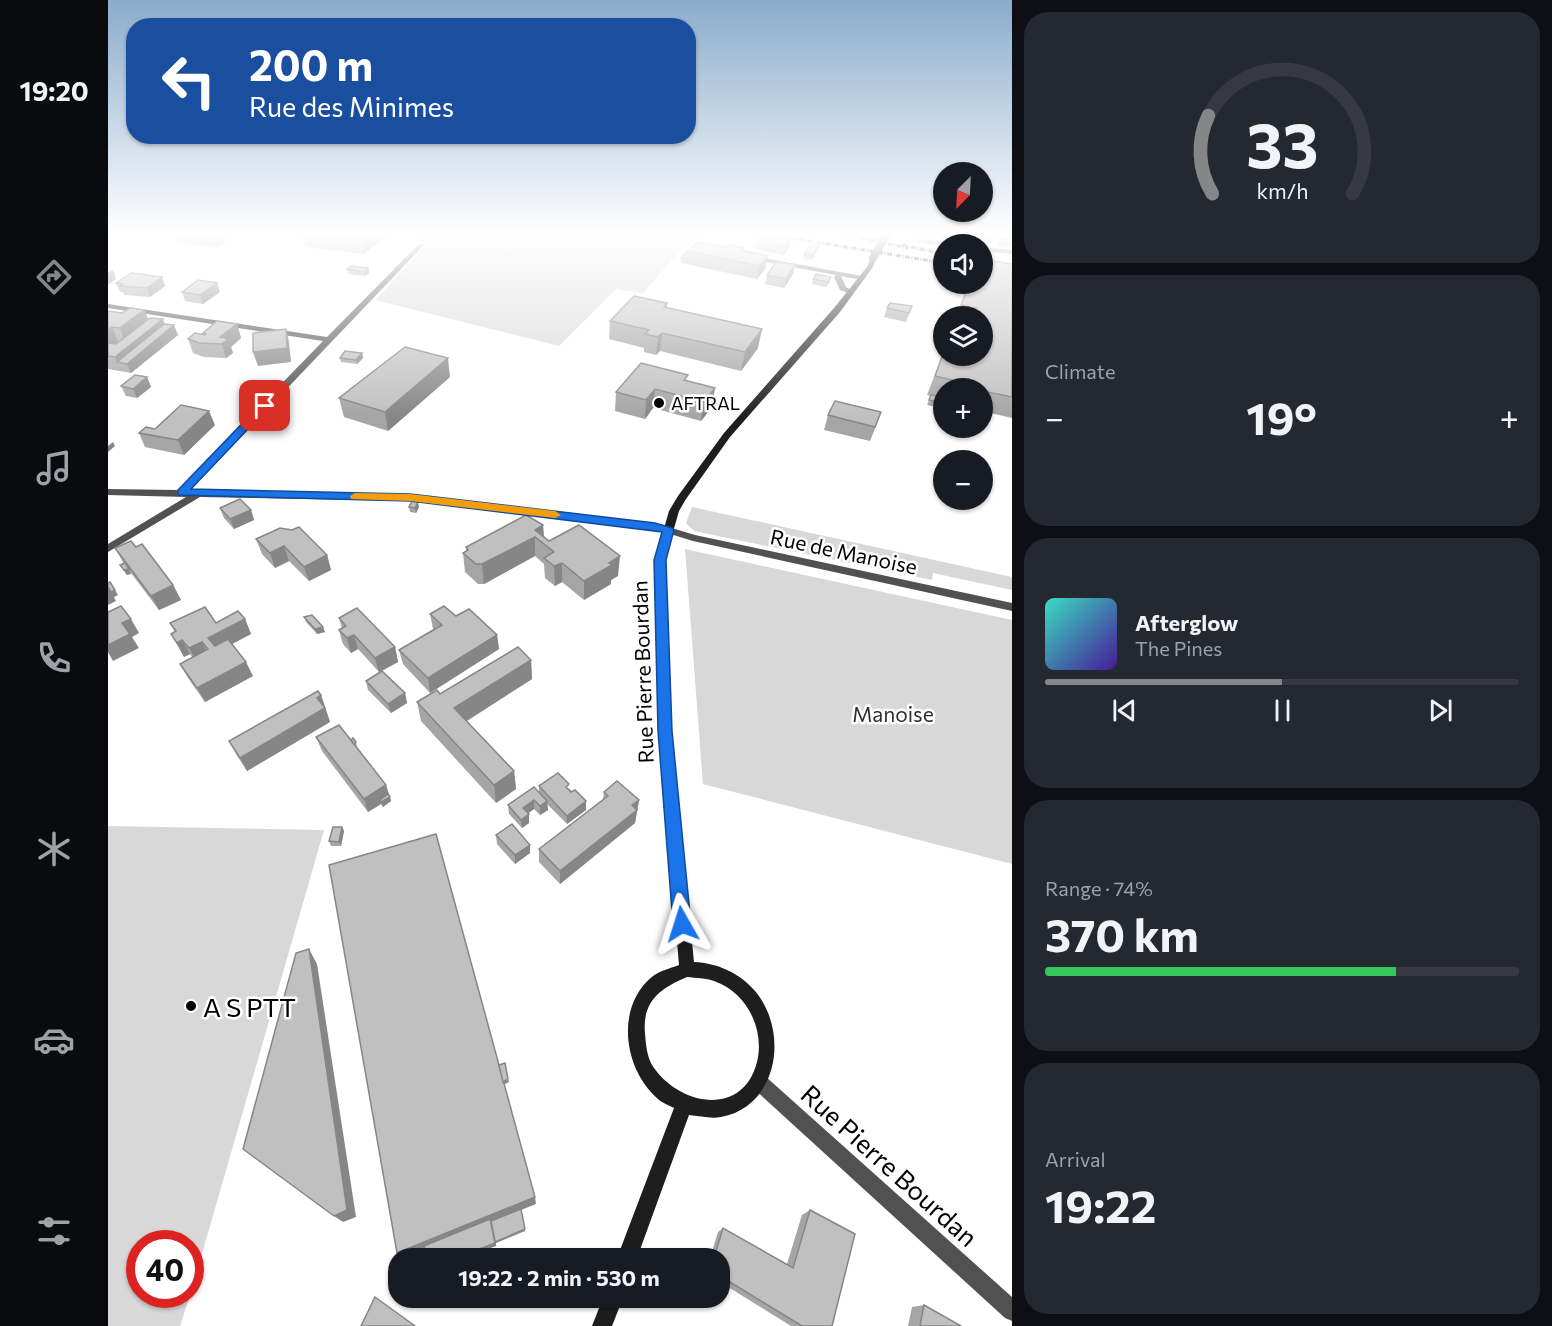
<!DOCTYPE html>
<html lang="en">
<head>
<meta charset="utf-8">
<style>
  body { margin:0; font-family:Commissioner,sans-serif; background:#242831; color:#f1f3f6; height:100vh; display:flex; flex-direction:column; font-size:22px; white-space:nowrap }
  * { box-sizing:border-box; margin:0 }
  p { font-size:20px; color:#9ea1a6 }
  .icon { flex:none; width:33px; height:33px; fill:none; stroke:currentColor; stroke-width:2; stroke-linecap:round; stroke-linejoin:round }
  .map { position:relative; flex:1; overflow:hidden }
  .sheet { display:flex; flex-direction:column; gap:12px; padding:12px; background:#0d0f14; width:540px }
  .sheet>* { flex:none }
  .top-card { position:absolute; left:18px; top:18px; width:570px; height:126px; border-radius:24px; box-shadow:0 2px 4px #0004; background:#1a4fa0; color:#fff; overflow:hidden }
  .needle { width:39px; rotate:204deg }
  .buttons { position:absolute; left:825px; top:162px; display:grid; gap:12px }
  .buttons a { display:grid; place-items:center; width:60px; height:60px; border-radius:50%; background:#171b24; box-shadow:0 2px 4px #0004; font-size:30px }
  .speed { position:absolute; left:18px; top:1230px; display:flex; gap:12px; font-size:30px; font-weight:700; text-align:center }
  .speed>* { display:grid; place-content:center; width:78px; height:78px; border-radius:50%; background:#171b24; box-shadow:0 2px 4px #0004; line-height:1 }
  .speed .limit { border:9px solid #d22; background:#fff; color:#111 }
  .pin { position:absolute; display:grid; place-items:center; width:51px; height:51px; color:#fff; margin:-26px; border-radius:12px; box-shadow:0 3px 9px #0006 }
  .me { position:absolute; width:66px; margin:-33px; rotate:354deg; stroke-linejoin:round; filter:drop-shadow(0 0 4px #0008) }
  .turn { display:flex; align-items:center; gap:21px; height:126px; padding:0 24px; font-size:27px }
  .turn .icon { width:78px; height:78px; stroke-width:2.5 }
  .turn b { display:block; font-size:42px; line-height:51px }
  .big { font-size:45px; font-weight:700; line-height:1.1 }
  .sheet .widget { flex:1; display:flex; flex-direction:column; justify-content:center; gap:9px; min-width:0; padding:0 21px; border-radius:24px; background:#242831 }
  .sheet .dial { align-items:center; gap:0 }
  .dial svg { height:156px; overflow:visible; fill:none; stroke:#363941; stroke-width:7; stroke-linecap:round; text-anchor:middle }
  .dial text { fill:#f1f3f6; stroke:none }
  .song { display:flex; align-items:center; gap:18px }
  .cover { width:72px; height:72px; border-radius:9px; background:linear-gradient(135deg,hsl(170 70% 55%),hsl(260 70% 35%)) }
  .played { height:6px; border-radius:3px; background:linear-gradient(90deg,#858687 50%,#363941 50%) }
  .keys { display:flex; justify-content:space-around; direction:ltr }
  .heat { display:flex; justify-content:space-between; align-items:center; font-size:33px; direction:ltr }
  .charge { height:9px; border-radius:4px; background:linear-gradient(90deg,#34c759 74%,#363941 0) }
  .trip { position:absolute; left:280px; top:1248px; width:342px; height:60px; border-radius:24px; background:#171b24; box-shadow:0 2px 4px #0004; font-weight:700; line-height:60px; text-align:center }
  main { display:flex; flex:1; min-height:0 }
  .menu { display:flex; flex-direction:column; width:108px; justify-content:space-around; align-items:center; background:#090b0e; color:#9ea1a6 }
  .menu .icon { width:42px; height:42px }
  .menu .current { color:#858687 }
  .menu b { font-size:27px; color:#f1f3f6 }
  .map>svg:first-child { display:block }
  .green { fill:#d8d8d8 }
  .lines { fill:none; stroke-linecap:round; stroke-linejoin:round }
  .street { fill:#515151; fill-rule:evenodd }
  .secondary { fill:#1e1e1e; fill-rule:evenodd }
  .rail { stroke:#000; stroke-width:3; stroke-dasharray:5 1.5 1 1.5; stroke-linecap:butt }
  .secondary-bridge { stroke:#1e1e1e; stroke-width:8 }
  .wall { fill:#a5a5a5 }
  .shaded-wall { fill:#868686 }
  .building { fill:#c0c0c0; stroke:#868686; stroke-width:1.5 }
  .route { fill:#1a73e8; stroke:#114b97; stroke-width:1.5 }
  .slow { fill:#f59e0b }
  .poi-dot { fill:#000; stroke:#fff; stroke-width:2 }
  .labels { text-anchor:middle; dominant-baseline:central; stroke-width:5; stroke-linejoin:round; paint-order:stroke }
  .far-poi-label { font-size:18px; fill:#000; stroke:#fff; text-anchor:start }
  .street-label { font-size:21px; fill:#000; stroke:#fff }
  .park-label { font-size:21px; fill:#2f2f2f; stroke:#fff }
  .near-poi-label { font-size:26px; fill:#000; stroke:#fff; text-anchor:start }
  .near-street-label { font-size:26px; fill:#000; stroke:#fff }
</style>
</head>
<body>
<main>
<nav class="menu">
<b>19:20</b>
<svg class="icon current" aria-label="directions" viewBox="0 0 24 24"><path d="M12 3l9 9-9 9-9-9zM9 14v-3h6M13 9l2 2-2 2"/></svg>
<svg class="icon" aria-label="music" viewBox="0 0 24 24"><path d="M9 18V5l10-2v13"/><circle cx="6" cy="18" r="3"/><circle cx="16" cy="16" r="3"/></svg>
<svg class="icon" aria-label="phone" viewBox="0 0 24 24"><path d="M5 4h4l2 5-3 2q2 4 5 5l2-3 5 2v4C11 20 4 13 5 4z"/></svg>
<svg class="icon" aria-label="climate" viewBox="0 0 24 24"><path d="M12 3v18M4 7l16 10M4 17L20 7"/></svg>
<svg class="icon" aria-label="car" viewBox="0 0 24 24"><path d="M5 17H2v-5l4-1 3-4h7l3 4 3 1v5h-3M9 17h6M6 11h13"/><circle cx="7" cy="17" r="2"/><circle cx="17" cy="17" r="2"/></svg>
<svg class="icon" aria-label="filters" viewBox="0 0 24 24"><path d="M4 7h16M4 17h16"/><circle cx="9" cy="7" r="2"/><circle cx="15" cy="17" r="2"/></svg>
</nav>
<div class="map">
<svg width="904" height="1326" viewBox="0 0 904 1326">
  <rect width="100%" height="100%" fill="#fff"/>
  <g class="green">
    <path d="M318,232H597L571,252L535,293L508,289L451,346L267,300L320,243L311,241Z"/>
    <path d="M584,507L904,577V590L825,573L824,580L586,531L578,523Z"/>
    <path d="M577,549L904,620V864L595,784Z"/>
    <path d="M0,826L216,830L83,1292L82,1244H32V1294L82,1295L72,1326H0Z"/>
  </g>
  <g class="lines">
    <g class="street">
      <path d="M811,239L838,242L841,244L836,246L809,242V240Z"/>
      <path d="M311,244L316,245L81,491L302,495L547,523L587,535L904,603V611L585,541L546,529L302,501L92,497L0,552V544L78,497L0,495V489L70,490L215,341L0,308V304L219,337Z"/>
      <path d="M874,247L904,250V254L874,251Z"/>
      <path d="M644,256L754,276L758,278L754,280L733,276L738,287L746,292L742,294L732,290L726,277L728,275L642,259V257Z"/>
      <path d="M651,1073L657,1076L904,1297V1321L897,1318L645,1088L642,1082L645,1076Z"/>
    </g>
    <g class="secondary">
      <path d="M763,257L768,258L765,267L732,312L622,437L578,499L571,511L557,560L563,731L586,962C609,963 632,973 647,991C681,1031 671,1106 613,1117C603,1119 591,1116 581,1115L529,1258H509L566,1108C561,1105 554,1103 550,1099C515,1069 507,1006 545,976C552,971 563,968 571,965L551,731L547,560L561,511L570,496L616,433L726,308L759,267ZM579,977C588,978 598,978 606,981C639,992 657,1030 649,1062C635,1117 573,1106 546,1068C539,1058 538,1046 537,1033C534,1001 553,988 579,977Z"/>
      <path d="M495,1298H515L504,1326H484Z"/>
    </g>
    <g class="rail">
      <path d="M646,232L836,263"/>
      <path d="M727,232L800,248"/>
      <path d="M794,245L836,254"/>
    </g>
    <path class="secondary-bridge" d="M765,258L779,234"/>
  </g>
  <g class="wall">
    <path d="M194,232H282L256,254L197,247Z"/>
    <path d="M810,232H822V234L821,238L811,237Z"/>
    <path d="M832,232H854V233L851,242L834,240Z"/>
    <path d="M115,233L118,241L109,248L69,242L66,234Z"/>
    <path d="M867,235L882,240L880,245L865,243V239Z"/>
    <path d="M890,238L904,243L902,247L889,246V242Z"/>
    <path d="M649,241L682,246L676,255L647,249Z"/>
    <path d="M712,244L711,248L703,260L696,259V254Z"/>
    <path d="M619,247L636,248V251L657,269L649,279L573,263V258L580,252V251Z"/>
    <path d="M904,264V418L874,411V388H836V409L819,405L823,396L819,395L836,351L874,316H849L861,284Z"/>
    <path d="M687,265L685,274L676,288L657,284L659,275Z"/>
    <path d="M260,268L261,273L257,276L240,274L239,269Z"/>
    <path d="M54,277L57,286L42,297L16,295L15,292H12L8,283Z"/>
    <path d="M705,279L722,282L718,287L704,284Z"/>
    <path d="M74,292H112L95,304L77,301Z"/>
    <path d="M559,303V308L650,348L633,371L552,351L548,355L536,352V348L501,339L502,321Z"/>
    <path d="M804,306L798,322L776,317L779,308Z"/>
    <path d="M36,310L40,319L57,324L70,335L23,373L0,369V311L14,313Z"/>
    <path d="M129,324L133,338L123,347L125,353L118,358L96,357L85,353L80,339L96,335L95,333Z"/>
    <path d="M254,353L255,358L249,364L233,362L232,358Z"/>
    <path d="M39,377L43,387L29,398L18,396L13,386Z"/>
    <path d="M342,377L280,431L236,417L231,398Z"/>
    <path d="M580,381L604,407L593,421L545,408L537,419L507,411L508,392Z"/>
    <path d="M720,415L768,426L762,441L716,430Z"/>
    <path d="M107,425L76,455L37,447L31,433Z"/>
    <path d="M301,507H311L308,513L302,512Z"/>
    <path d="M112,508L143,510L146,520L126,529L116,518Z"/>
    <path d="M435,525L436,536L441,541L510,576L503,580V584L476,600L454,582L447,586L437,578L436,564L427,556L376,584H370L357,572L355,553L358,551V547Z"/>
    <path d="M148,539L219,555L223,570L201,581L181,561L167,568L154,554Z"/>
    <path d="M7,548L65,585L73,600L51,610L23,573L19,575L15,570L12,565L16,564Z"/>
    <path d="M322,614L348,616L389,635L391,649L322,693L295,664L291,650L326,629H325Z"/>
    <path d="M196,617L217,632L209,634L198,622Z"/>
    <path d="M231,618L287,647L290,662L274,671L297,693L299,703L283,713L260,690L258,681L271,672L250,649L243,653L235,644L231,630L234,628Z"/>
    <path d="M137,619L143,634L124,644L145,676L97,702L80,678L72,664L84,657L82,654L76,657L63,634L67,632L62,623H108Z"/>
    <path d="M423,660L424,679L359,721L406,771L408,789L388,803L313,721L309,702Z"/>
    <path d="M213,695L222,722L139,771L128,754L121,741Z"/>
    <path d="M208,737L243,740L248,742L249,747L278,785L283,801L275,807L273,804L260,812L214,751Z"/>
    <path d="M431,786L461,789L478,801V810L459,824L439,804L440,810L432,815L426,809L420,813L421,823L414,828L401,814L400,805L431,792Z"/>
    <path d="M496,792L531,800L527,823L452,884L431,862V849L495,799Z"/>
    <path d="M234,827L236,831L233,846H223L221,841Z"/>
    <path d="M388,835L422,853L407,864L389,844Z"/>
    <path d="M702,1210L724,1326H683L612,1282V1258H602L610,1232L615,1228L679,1264L694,1215Z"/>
    <path d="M816,1305L853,1326H800L804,1307Z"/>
  </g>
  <g class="shaded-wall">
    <path d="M260,232H282L256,254L253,238Z"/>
    <path d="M115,233L118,241L109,248L106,239Z"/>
    <path d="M684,237L682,246L676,255L678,246Z"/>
    <path d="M712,244L711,248L703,260L704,256Z"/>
    <path d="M660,256L657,269L649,279L651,266Z"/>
    <path d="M687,265L685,274L676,288L678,279Z"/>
    <path d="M260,268L261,273L257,276L256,272Z"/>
    <path d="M5,270L8,279L0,285V273Z"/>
    <path d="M54,277L57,286L42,297L39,288Z"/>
    <path d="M109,283L112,292L95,304L92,295Z"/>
    <path d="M36,310L42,323L17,342L12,328Z"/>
    <path d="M55,319L59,331L66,325L70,335L23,373L19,364L9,362L7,357Z"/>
    <path d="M129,324L133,338L123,347L125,353L118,358L112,337Z"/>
    <path d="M4,327L10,341L0,349V330Z"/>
    <path d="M178,329L181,342L183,362L150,366L145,352Z"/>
    <path d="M654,329L650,348L633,371L637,352Z"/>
    <path d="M554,333L552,351L548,355L550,337Z"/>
    <path d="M254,353L255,358L249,364L248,360Z"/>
    <path d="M340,358L342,377L280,431L277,412Z"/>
    <path d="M39,377L43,387L29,398L25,389Z"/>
    <path d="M607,388L604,407L593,421L596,402Z"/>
    <path d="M547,389L545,408L537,419L538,400Z"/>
    <path d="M101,411L107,425L76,455L70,440Z"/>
    <path d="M5,442L7,446L0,452V446Z"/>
    <path d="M310,502L311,507L308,513L307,508Z"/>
    <path d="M143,510L146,520L126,529L122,519Z"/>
    <path d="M435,525L436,544L427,530Z"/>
    <path d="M427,537V556L376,584L374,564Z"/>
    <path d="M176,546L181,561L167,568L162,553Z"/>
    <path d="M219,555L223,570L201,581L196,567Z"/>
    <path d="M512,556L510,576L503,580V584L476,600V581Z"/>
    <path d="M454,563V582L447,586L446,566Z"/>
    <path d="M21,569L23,574L19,575L16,570Z"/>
    <path d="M65,585L73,600L51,610L43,596Z"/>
    <path d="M0,587L7,590L10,595L6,597L8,601L0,605Z"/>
    <path d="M23,619L31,633L24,637L31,648L5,661L0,652V645L14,623Z"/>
    <path d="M137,619L143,634L107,653L100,638Z"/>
    <path d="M215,627L217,632L209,634L207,629Z"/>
    <path d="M246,635L250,649L243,653L239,638Z"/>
    <path d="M389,635L391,649L322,693L320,678Z"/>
    <path d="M74,640L82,654L76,657L69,643Z"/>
    <path d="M94,642L101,656L88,662L81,648Z"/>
    <path d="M287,647L290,662L271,672L267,658Z"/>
    <path d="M423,660L424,679L349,727L346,708Z"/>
    <path d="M138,662L145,676L97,702L89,688Z"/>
    <path d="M297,693L299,703L283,713L280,704Z"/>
    <path d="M213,695L222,722L139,771L132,758Z"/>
    <path d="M406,771L408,789L388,803L386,785Z"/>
    <path d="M278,785L283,801L275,807L272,800L273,804L260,812L256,799Z"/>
    <path d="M426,800V809L415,817V808Z"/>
    <path d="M531,800L527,823L452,884V871L524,805Z"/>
    <path d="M439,801L440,810L432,815V806Z"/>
    <path d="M478,801V810L459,824V816Z"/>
    <path d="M421,814V823L414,828L413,820Z"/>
    <path d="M234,827L236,831L233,846L231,842Z"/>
    <path d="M422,845V853L407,864V855Z"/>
    <path d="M201,949L209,964L248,1217L235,1222L226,1216Z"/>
    <path d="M400,1079L401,1082L395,1085V1082Z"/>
    <path d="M427,1197L428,1204L383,1222L417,1229V1231L388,1243V1246L356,1258H348L383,1223L296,1258L289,1253Z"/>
  </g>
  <g class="building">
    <path d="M68,232H108L115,233L106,239L66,234Z"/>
    <path d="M209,232H260L253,238Z"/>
    <path d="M655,232L684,237L678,246L649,241Z"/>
    <path d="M812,232H822V234L812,233Z"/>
    <path d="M867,235L882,237V240L867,239Z"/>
    <path d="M890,238L904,240V243L891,242Z"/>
    <path d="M589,242L619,247L621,245L636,248L634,250L660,256L651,266L580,251Z"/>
    <path d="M704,242L712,244L704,256L696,254Z"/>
    <path d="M579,252H580L579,259L573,258Z"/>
    <path d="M874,259L904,264V397L874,391V388L860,387L861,384L827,376L836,351V356H874V316H866L869,308L853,305L861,284H874Z"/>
    <path d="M668,262L687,265L678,279L659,275Z"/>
    <path d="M243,266L260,268L256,272L239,269Z"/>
    <path d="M23,273L54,277L39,288L12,286L14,284L8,283Z"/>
    <path d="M708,274L723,277L720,282L705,279Z"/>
    <path d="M90,280L109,283L92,295L74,292Z"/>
    <path d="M526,296L559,303L556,307L654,329L637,352L554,333L550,337L537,334L541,330L502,321Z"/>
    <path d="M782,303L804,306L801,313L779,308Z"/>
    <path d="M22,308L36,310L12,328L4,327L0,330V311L14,313Z"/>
    <path d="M42,318L55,319L7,357L0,356V343L8,344Z"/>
    <path d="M109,321L129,324L112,337L120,339L114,344L91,343L80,339L87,333L97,335L98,334L95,333Z"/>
    <path d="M56,324L66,325L19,364L9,362Z"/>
    <path d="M178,329L179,348L145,352V333Z"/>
    <path d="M297,347L340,358L277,412L231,398Z"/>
    <path d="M237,351L254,353L248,360L232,358Z"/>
    <path d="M533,363L580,375L576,380L607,388L596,402L547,389L538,400L508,392Z"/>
    <path d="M27,375L39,377L25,389L13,386Z"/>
    <path d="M823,395L836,397V403L821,400Z"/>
    <path d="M727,401L773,412L767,427L720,415Z"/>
    <path d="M73,405L101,411L70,440L31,433L38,427L47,429Z"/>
    <path d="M132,499L143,510L122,519L112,508Z"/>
    <path d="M304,501L310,502L307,508L301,507Z"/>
    <path d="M418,515L435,525L427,530L441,541L471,525L512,556L501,563L504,565L476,581L454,563L446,566L436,558L446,552L427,537L374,564H368L355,553L360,550L358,547Z"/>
    <path d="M191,527L219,555L196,567L176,546L162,553L148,539L172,528L184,530Z"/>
    <path d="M23,541L28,547L34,544L65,585L43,596L7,548Z"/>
    <path d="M17,563L21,569L16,570L12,565Z"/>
    <path d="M2,582L7,590L3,592L0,587V583Z"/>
    <path d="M13,606L23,619L14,623L22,634L0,645V612Z"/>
    <path d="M336,606L348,616L361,609L389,635L320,678L291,650L334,625L322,614Z"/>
    <path d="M97,607L108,623L130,611L137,619L100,638L107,646L120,639L138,662L89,688L72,664L100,649L94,642L81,648L74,640L69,643L63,634L68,631L62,623Z"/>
    <path d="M249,608L287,647L267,658L246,635L239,638L231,630L238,626L231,618Z"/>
    <path d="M204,615L215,627L207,629L196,617Z"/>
    <path d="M410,647L423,660L346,708L406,771L386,785L309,702L329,690L332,694Z"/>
    <path d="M274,671L297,693L280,704L258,681Z"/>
    <path d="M210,691L213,695L209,698L217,708L132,758L121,741Z"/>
    <path d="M231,725L278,785L256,799L208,737Z"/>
    <path d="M245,738L248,742L246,744L243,740Z"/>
    <path d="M450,773L461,784L458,787L463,792L467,790L478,801L459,816L431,786Z"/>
    <path d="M509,781L531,800L524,805L529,810L452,871L431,849L500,796L496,792Z"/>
    <path d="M426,787L439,801L432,806L426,800L415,808L421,814L413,820L400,805Z"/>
    <path d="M280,794L282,797L273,802L272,800Z"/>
    <path d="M404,824L422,845L407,855L388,835Z"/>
    <path d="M225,827H234L231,842L221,841Z"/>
    <path d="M328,834L427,1197L289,1253L221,865Z"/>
    <path d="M201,949L239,1210L226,1216L135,1149L188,953Z"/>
    <path d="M397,1063L400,1079L395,1082L391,1065Z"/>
    <path d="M413,1209L417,1229L387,1242L383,1221Z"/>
    <path d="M702,1210L747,1234L724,1326H694L612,1276V1258H606L615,1228L685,1268Z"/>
    <path d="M382,1219L387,1243L348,1258H319L316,1246Z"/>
    <path d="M476,1253L484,1257V1258H474Z"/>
    <path d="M267,1297L307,1326H253Z"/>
    <path d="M816,1305L853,1326H812Z"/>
  </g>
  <linearGradient id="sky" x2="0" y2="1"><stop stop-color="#8baccb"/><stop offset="0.56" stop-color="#fff"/><stop offset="1" stop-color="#fff" stop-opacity="0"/></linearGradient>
  <rect width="904" height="418" fill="url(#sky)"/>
  <path class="route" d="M153,404L162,406L83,489L302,494L547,523L564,528L566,530L558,560L564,731L583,924L580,930L574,933L568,930L565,924L550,731L546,560L554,532L302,501L70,495V490Z"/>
  <path class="slow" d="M247,493L302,494L447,511L453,515L447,518L302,501L243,499L242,496Z"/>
  <g class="poi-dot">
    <circle cx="551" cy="403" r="6"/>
    <circle cx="83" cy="1006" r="6"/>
  </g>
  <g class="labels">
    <g class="far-poi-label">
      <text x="563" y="403">AFTRAL</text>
    </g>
    <g class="street-label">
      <text transform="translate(736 551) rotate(12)">Rue de Manoise</text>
      <text transform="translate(534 672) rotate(-92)">Rue Pierre Bourdan</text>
    </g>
    <g class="park-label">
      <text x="785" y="713">Manoise</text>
    </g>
    <g class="near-poi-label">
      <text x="95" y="1006">A S PTT</text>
    </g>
    <g class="near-street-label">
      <text transform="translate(782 1165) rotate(42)">Rue Pierre Bourdan</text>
    </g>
  </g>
</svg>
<div class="buttons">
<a><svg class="needle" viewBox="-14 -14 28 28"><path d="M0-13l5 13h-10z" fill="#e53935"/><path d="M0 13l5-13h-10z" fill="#9ea1a6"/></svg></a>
<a><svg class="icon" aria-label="sound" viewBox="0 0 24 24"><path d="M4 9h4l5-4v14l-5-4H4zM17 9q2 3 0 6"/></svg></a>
<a><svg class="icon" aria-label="layers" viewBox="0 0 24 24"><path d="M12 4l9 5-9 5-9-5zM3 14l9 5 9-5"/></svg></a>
<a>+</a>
<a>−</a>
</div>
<div class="speed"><div class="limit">40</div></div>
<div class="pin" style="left:157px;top:406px;background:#d93025"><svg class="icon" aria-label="arrive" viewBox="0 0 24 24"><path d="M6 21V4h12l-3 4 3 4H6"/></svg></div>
<svg class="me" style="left:574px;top:924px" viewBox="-20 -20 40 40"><path d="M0-17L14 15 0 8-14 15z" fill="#1a73e8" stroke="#fff" stroke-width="4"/></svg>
<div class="trip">19:22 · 2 min · 530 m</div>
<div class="top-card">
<div class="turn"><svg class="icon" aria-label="left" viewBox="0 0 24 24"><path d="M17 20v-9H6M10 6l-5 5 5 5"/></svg><div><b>200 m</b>Rue des Minimes</div></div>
</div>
</div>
<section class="sheet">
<div class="widget dial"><svg viewBox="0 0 100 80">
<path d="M14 69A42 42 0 1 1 86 69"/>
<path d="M14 69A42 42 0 0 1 12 29" stroke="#858687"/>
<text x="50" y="56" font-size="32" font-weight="700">33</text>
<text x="50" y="72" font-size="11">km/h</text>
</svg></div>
<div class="widget"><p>Climate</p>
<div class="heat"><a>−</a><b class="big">19°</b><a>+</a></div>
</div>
<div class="widget">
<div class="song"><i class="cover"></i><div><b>Afterglow</b><p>The Pines</p></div></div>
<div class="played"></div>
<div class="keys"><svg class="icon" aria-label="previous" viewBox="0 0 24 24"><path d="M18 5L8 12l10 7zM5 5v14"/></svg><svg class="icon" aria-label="pause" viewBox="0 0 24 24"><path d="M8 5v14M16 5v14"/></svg><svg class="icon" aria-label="next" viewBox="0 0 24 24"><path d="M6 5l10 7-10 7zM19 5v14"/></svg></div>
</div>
<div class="widget"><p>Range · 74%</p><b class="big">370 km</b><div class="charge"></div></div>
<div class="widget"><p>Arrival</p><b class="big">19:22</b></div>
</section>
</main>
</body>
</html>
